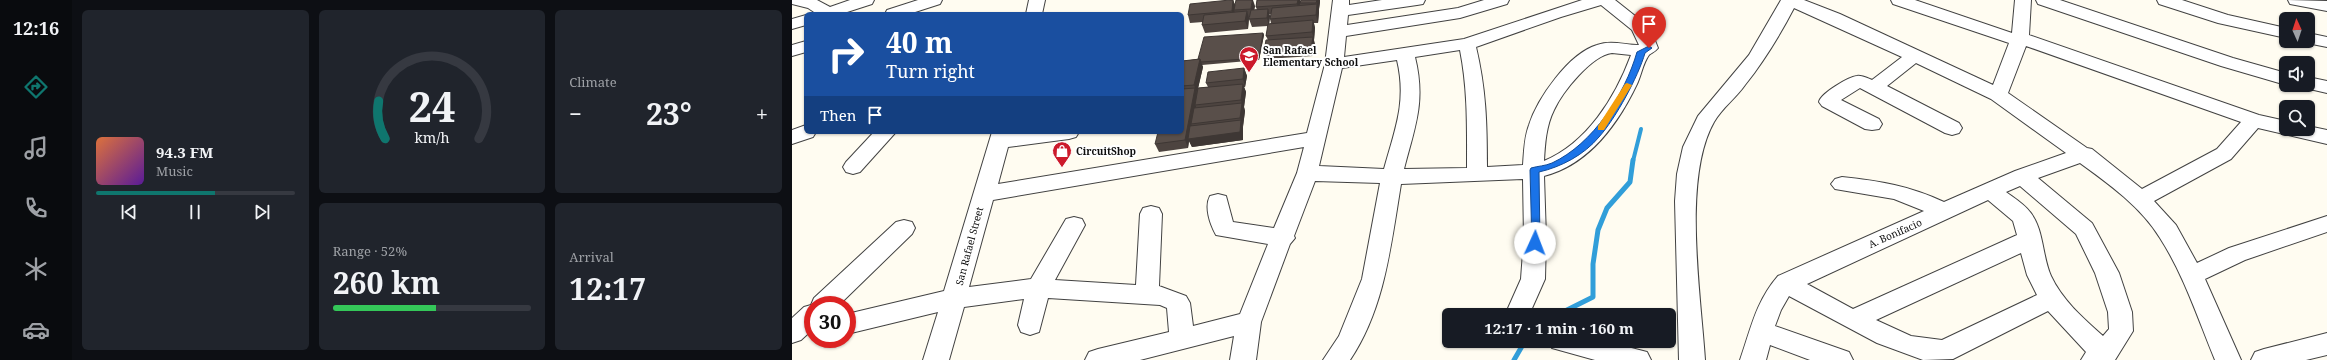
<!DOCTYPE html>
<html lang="en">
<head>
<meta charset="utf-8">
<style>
  body { margin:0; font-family:"Noto Serif",serif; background:#20242c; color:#f1f3f6; height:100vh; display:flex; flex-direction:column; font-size:15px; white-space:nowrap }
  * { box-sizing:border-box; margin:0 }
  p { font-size:13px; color:#9ea1a6 }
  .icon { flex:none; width:22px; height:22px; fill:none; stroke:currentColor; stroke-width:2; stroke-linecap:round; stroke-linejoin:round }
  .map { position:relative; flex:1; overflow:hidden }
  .drawer { display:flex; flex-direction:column; gap:10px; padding:10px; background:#0d0f14; width:720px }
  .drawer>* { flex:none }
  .hud { position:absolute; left:12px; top:12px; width:380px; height:122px; border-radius:6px; box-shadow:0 1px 3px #0004; background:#1a4fa0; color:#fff; overflow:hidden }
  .needle { width:26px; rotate:357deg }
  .tools { position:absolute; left:1487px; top:12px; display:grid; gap:8px }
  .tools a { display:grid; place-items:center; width:36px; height:36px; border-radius:6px; background:#171b24; box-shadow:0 1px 3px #0004; font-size:20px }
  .speed { position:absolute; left:12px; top:296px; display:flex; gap:8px; font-size:20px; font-weight:700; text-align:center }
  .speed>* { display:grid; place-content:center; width:52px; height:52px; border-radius:50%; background:#171b24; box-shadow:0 1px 3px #0004; line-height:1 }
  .speed .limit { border:6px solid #d22; background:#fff; color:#111 }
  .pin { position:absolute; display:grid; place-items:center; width:34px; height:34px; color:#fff; margin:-41px -17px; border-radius:50% 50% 50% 0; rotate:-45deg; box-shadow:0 0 4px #0007 }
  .pin .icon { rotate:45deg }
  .me { position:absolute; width:44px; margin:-22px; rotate:2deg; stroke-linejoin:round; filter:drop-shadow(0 0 3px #0008) }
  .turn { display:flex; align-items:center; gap:14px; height:84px; padding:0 16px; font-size:18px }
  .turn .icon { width:52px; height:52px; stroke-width:2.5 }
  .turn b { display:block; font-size:28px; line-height:34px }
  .then { display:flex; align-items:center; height:38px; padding:0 16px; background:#0003; gap:8px; font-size:15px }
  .big { font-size:30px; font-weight:700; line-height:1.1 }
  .drawer .card { flex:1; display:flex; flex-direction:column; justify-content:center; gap:6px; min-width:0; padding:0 14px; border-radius:6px; background:#20242c }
  .drawer .dial { align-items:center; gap:0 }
  .dial svg { height:104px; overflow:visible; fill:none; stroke:#363941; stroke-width:7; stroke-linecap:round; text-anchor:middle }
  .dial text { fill:#f1f3f6; stroke:none }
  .song { display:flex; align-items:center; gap:12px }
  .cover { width:48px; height:48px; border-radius:6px; background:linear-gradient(135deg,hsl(20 70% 55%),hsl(270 70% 35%)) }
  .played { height:4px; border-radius:2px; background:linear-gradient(90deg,#0f766e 60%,#363941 60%) }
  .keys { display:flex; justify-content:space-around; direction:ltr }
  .heat { display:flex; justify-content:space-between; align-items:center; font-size:22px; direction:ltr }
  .charge { height:6px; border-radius:3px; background:linear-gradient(90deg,#34c759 52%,#363941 0) }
  .drawer .tiles { flex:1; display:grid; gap:10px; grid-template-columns:repeat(3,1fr) }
  .card:first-child { grid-row:span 2 }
  .trip { position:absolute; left:650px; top:308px; width:234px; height:40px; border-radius:6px; background:#171b24; box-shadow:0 1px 3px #0004; font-weight:700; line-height:40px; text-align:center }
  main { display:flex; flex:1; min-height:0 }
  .menu { display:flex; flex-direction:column; width:72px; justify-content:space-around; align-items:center; background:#090b0e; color:#9ea1a6 }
  .menu .icon { width:28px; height:28px }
  .menu .selected { color:#0f766e }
  .menu b { font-size:18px; color:#f1f3f6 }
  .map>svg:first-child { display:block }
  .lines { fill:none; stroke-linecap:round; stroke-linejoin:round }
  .stream-far1 { stroke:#319ed9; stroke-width:4 }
  .stream { stroke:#319ed9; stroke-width:5 }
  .minor-casing { stroke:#424242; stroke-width:2 }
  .minor { fill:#fff; fill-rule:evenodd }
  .wall { fill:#4d4440; fill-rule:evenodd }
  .shaded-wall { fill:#3e3734 }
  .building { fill:#594f4a; stroke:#3e3734 }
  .route { fill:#1a73e8; stroke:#114b97 }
  .slow { fill:#f59e0b }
  .labels { text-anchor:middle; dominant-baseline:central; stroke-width:4; stroke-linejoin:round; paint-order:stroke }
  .poi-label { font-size:10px; font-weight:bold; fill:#0f0f0f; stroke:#fff; text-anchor:start }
  .street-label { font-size:10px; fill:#0f0f0f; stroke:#fff }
</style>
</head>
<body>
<main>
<nav class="menu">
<b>12:16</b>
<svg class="icon selected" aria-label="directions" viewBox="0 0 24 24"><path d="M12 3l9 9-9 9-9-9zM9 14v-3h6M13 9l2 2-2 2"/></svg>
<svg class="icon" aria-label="music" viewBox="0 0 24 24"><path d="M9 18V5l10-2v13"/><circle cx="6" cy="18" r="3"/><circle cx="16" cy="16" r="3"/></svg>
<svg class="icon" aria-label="phone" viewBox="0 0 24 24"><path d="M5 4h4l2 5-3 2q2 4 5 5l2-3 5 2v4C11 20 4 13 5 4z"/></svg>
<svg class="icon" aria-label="climate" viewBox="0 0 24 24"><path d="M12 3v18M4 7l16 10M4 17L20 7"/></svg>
<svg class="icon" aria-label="car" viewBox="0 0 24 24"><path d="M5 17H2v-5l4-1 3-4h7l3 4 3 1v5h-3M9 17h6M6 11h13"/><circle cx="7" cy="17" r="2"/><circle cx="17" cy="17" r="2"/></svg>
</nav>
<section class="drawer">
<div class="tiles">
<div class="card">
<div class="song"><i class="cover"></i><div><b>94.3 FM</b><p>Music</p></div></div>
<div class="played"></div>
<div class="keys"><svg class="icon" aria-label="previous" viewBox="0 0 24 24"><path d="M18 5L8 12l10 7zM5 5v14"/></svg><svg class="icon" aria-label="pause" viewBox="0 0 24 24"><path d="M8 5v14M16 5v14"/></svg><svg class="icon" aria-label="next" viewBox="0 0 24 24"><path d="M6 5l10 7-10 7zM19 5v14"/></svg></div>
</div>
<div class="card dial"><svg viewBox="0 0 100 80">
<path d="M14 69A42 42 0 1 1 86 69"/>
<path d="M14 69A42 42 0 0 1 9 40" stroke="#0f766e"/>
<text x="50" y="56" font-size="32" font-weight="700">24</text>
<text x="50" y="72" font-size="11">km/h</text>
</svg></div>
<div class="card"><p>Climate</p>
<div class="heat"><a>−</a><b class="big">23°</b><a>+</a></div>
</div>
<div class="card"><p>Range · 52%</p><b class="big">260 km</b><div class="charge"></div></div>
<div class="card"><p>Arrival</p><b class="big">12:17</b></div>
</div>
</section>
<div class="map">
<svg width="1535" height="360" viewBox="0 0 1535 360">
  <rect width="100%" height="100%" fill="#fffcf1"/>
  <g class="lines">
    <path class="stream-far1" d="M841,161L849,129"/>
    <g class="stream">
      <path d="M765,315L801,297V264L806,230L815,208L838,182L841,160"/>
      <path d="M722,360L733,341"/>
    </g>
    <g class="minor-casing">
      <g id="minor">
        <path d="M0,0H25L38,7L58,0H82L80,4L49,14H25L16,8L0,4Z"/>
        <path d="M126,0H150L148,4L117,14H93L95,10Z"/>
        <path d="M237,0H253L250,14H234Z"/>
        <path d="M541,0H557V5L590,0H633L631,4L625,5L556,15L555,25L666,8L692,0H717L715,4L668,18L554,36L552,57L672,39L790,0H823L852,23L860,33L866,48C863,52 859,53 857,55C851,63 849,76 845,84C826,124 796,165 752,176L754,238L753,279L737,315H713L729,279L732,238L731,179L609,184C599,244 593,308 558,360H531L547,336L570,279L588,183L523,181L502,236L503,238L498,244L469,322L464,360H438L442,336L348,360H293L297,352L306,349L377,332L375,308L368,305L256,298L247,332L238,335L229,332L226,325L232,299L172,307L157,360H131L146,312L55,334V314L152,291L200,132H287L284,137L277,139L216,147L206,184L515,133L533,64ZM809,5L840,30L847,45C833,45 819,40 805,45C777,53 745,99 737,125C732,138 732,152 731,165L695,167C695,123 694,89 684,47L769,17ZM668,50C676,90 675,128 675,168L612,169C623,126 634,102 623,57ZM820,53L839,55C823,98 795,143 752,161C753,144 754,126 762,110C770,92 800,55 820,53ZM605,60C615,102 603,129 592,169L527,166L550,68ZM512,147L505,173L482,228L441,222L434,196L426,194L418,196C412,207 418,224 424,235L476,244L448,314L401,326L398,303L394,296L367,286L370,214L367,208L359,206L351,208L348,214L344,285L263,280L293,225L290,219L282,217L274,219L239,279L177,287L201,200Z"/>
        <path d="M989,0H1012L1048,14L1201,85L1217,43L1101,4L1099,0H1123L1220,33L1223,0H1239L1237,35L1467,115L1494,121V129H1516V126L1535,130V144L1466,128L1439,159L1362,201L1384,225L1405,263L1437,248L1535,216V232L1453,260L1413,279L1449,360H1423C1406,319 1392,275 1368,238C1349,207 1317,184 1288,163L1246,178L1300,223L1327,273L1340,312L1341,331L1323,360H1289L1294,352L1256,311L1161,359L1131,360L1085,343L997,296L989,310L983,326L1057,352L1061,360H1018L978,345L974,360H948C959,329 963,303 986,276L1132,211L1102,199L1043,189L1039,184L1043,179L1050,177C1088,181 1118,186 1152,202L1223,171L1274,153L1199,99L1124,63L1095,86L1167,123L1170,128L1167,133L1160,135L1153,133L1068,88L1049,100L1087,119L1090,124L1087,129L1080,130L1073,129L1030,106L1027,102C1028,94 1056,77 1065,76C1069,75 1075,78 1080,80L1110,57L1002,8C988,35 972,61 953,85C944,98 930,108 922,122C890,178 909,296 913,360H887L883,201L885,174L891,147L906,116L957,55ZM1234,46L1449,122L1425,149L1350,189L1300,149L1295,148L1216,93ZM1228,186L1284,234L1303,273L1316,312L1317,329L1311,336C1292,319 1270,300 1259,276C1250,256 1252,229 1238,212C1232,204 1222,198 1214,192ZM1196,200L1221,221L1225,235L1061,309L1015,284ZM1229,253L1235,275L1245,295L1150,340L1119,336L1084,320Z"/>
        <path d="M1244,0H1268L1441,58L1494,73V85L1429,66L1246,4Z"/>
        <path d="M1365,0H1390L1436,15L1494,28V38L1426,23L1367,4Z"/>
        <path d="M1496,0L1535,1V11L1498,4Z"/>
        <path d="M14,15V25L0,29V19Z"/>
        <path d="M1516,33L1535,37V47L1510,42L1516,41Z"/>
        <path d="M14,41V52L0,56V45Z"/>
        <path d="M1516,77L1535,81V93L1509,87L1508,85H1516Z"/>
        <path d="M14,125V132H24L21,137L0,144V130Z"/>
        <path d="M82,132H104L68,172L61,174L54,172L51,167L54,162Z"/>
        <path d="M112,220L120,222L123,228L120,234L47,305H21V329L9,340L0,343V318L12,307L19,305L22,298L104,222Z"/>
        <path d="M1535,333V355L1514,360H1459L1463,352L1472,349Z"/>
        <path d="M757,341H812L855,352L859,360H803L760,348Z"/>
      </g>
    </g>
    <use href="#minor" class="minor"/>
  </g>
  <g class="wall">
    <path d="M441,0L443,5L463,6L462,10H465L464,7L465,0H508V2L509,0H528V2L527,9V12L526,23H522L523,28L522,40L523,45L521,56L474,59L472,51L476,40L474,36L476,26L460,27L457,19L458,17H457L456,29L413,33L410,25L411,22L398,23L396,15ZM477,14H479L478,19L479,23L477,24L478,16Z"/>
    <path d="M471,33L472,35L467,60L410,65L411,67L406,88L416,87L414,83L452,68L455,76L453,87H452L454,92L452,107L453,111L451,127V140L400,147L397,141L396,148L367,152L363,144L390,132V61L406,59Z"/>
  </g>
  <g class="shaded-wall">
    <path d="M441,0L444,7L442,10L443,13L442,18L440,11Z"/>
    <path d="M460,0H461L463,6L461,16L459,9Z"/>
    <path d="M506,0H508V3L507,12L505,4Z"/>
    <path d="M525,0H528V2L527,9V12L526,23L524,15Z"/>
    <path d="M476,9L478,16L477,26L475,18Z"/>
    <path d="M455,11L457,18L456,29L453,21Z"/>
    <path d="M521,20L523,28L522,40L520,32Z"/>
    <path d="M471,33L472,35L467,60V58Z"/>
    <path d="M521,37L523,45L521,56L519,48Z"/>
    <path d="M408,59L411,67L405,93L402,85Z"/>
    <path d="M452,68L455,76L453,87L451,79Z"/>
    <path d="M451,84L454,92L452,107L453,111L451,126L448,118L450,104L449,100Z"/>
    <path d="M403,88L406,96L403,105L404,106L401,124H399L400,126L449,120L451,128V140L400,147L397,141L396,148L393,140Z"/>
  </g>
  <g class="building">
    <path d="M438,0H441L440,11L396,15L398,4Z"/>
    <path d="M444,0H460L459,9L442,10Z"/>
    <path d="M465,0H506L505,4L464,7Z"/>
    <path d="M509,0H525L524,3H508Z"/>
    <path d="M525,4L524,15L478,19L480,8Z"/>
    <path d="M476,9L475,18L457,19L459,10Z"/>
    <path d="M455,11L453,21L410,25L412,15Z"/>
    <path d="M521,20L520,32L474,36L476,24Z"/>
    <path d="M471,33L467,58L409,62L408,59H406L412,37Z"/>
    <path d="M521,37L519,48L472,51L474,40Z"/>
    <path d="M408,59L402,85L390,86V61Z"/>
    <path d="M452,68L451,79L414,83L416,72Z"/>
    <path d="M451,84L449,100L403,105L406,88Z"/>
    <path d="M403,88L393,140L363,144L366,132H390V89Z"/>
    <path d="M450,103L448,118L399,124L402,108Z"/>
    <path d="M449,120L448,132L396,139L398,126Z"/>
  </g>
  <path class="route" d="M857,46L860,48L853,53C846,77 824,118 807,137C792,155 769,167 747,172L748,243L743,247L740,246L738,170L739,168C746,166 753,166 760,163C801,144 833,94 845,52Z"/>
  <path class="slow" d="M835,83L840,85L812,130H806V126L833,84Z"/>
  <defs>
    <g id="school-pin" transform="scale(1)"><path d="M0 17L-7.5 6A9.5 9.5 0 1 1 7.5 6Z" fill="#cc1a2b" stroke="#fff"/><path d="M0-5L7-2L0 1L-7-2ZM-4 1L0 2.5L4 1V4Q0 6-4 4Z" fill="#fff"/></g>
    <g id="shop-pin" transform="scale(1)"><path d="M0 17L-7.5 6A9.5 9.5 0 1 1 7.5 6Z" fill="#cc1a2b" stroke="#fff"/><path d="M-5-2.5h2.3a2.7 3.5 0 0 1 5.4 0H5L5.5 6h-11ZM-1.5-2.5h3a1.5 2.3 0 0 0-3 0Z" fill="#fff"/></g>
  </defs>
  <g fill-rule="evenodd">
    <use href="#school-pin" x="457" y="56"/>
    <use href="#shop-pin" x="270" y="151"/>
  </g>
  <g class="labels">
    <g class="poi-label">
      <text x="471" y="50">San Rafael<tspan x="471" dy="12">Elementary School</tspan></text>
      <text x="284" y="151">CircuitShop</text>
    </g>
    <g class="street-label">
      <text transform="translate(1103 233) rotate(-24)">A. Bonifacio</text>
      <text transform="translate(177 246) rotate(-75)">San Rafael Street</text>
    </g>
  </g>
</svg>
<div class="tools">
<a><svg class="needle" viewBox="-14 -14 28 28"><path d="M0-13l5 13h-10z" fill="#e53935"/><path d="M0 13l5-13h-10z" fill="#9ea1a6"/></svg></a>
<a><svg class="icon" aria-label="sound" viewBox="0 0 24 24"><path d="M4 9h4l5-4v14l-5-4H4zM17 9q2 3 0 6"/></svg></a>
<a><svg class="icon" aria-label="search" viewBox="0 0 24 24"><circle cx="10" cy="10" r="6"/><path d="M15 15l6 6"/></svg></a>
</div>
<div class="speed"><div class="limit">30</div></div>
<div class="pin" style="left:857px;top:48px;background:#d93025"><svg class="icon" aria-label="arrive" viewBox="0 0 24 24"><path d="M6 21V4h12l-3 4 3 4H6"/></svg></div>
<svg class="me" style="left:743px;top:243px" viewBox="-20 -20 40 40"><circle r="19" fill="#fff"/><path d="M0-13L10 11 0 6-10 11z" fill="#1a73e8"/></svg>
<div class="trip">12:17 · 1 min · 160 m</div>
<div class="hud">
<div class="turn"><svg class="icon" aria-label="right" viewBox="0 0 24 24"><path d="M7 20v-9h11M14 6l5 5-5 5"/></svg><div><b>40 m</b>Turn right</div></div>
<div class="then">Then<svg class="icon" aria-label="arrive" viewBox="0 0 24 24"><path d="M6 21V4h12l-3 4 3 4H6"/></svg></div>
</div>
</div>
</main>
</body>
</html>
